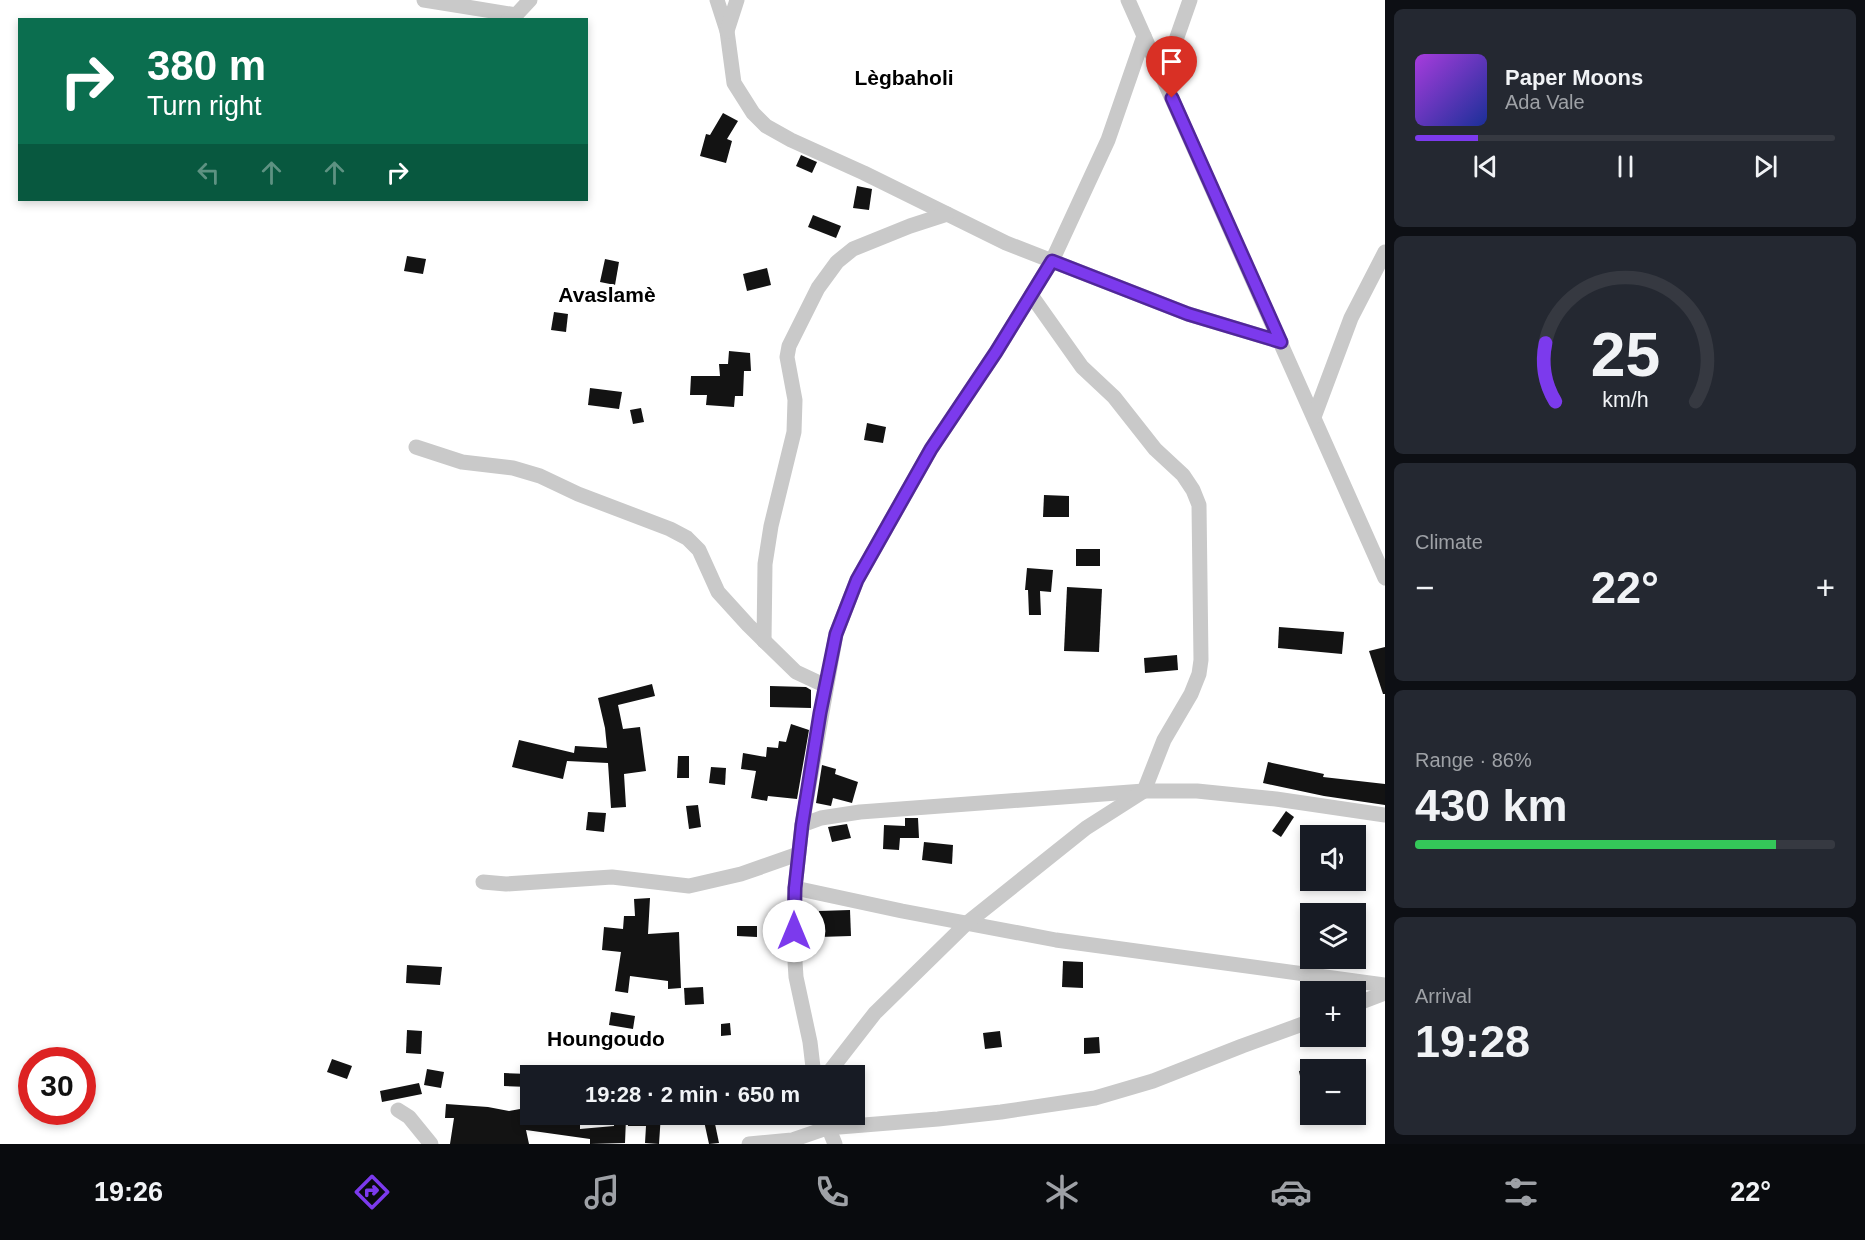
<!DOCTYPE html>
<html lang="en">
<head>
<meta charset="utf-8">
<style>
  body { margin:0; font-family:Helvetica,sans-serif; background:#242831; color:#f1f3f6; height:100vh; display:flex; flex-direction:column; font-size:22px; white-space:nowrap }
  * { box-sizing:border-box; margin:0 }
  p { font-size:20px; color:#9ea1a6 }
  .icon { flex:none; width:33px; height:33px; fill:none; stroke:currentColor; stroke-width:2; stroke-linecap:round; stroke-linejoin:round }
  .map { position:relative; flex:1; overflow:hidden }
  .panel { display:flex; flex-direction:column; gap:9px; padding:9px; background:#0d0f14; width:480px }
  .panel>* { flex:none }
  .banner { position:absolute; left:18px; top:18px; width:570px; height:183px; border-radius:0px; box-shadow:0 3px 9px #0003; background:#0b6e4f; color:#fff; overflow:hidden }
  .controls { position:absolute; left:1300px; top:825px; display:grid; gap:12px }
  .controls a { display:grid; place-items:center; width:66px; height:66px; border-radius:0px; background:#171b24; box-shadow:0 3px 9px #0003; font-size:30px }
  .speed { position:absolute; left:18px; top:1047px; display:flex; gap:12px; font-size:30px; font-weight:700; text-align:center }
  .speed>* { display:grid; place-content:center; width:78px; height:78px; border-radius:50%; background:#171b24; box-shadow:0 3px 9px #0003; line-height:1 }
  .speed .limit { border:9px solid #d22; background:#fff; color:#111 }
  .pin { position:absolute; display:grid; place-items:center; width:51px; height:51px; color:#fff; margin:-62px -26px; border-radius:50% 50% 50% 0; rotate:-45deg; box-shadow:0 0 6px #0007 }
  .pin .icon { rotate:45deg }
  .me { position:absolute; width:66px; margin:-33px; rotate:0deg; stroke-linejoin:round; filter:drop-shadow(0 0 4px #0008) }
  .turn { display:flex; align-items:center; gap:21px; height:126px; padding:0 30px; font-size:27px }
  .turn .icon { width:78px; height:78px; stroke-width:2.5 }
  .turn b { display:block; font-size:42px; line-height:51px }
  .lanes { display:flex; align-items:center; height:57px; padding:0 30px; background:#0003; justify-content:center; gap:30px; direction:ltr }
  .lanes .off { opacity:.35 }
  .big { font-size:45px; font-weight:800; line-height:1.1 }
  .panel .widget { flex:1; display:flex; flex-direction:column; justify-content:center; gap:9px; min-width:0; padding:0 21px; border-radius:9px; background:#242831 }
  .panel .dial { align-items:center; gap:0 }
  .dial svg { height:156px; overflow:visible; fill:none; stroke:#363941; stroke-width:7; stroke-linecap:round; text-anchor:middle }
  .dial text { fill:#f1f3f6; stroke:none }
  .song { display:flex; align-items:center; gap:18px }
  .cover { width:72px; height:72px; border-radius:9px; background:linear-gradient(135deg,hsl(280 70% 55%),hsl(230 70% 35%)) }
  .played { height:6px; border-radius:3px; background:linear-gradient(90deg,#7c3aed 15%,#363941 15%) }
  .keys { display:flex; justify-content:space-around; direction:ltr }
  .heat { display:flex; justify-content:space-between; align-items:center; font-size:33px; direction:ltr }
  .charge { height:9px; border-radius:4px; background:linear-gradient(90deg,#34c759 86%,#363941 0) }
  .trip { position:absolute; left:520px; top:1065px; width:345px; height:60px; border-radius:0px; background:#171b24; box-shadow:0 3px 9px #0003; font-weight:800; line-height:60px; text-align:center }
  .menu { display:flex; height:96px; justify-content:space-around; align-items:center; background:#090b0e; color:#9ea1a6 }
  .menu .icon { width:42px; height:42px }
  .menu .active { color:#7c3aed }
  .menu b { font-size:27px; color:#f1f3f6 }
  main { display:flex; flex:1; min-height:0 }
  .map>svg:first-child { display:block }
  .building { fill:#131313 }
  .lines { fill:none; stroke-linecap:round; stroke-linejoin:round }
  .minor { stroke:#c9c9c9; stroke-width:15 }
  .route-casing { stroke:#51269a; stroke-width:15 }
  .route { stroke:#7c3aed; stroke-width:10 }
  .labels { text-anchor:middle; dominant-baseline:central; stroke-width:6; stroke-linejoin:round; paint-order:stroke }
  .quarter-label { font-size:21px; font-weight:bold; fill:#000; stroke:#fff }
</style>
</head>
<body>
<main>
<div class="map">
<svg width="1385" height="1144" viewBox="0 0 1385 1144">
  <rect width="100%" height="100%" fill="#fff"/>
  <g class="building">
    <path d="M723,113L738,121L727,139L732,141L726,163L700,156L706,134L710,135Z"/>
    <path d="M801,155L817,162L812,173L796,166Z"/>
    <path d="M857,186L872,189L869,210L853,208Z"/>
    <path d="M813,215L841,226L836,238L808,227Z"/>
    <path d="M407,256L426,259L423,274L404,271Z"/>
    <path d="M605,259L619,262L615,285L600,282Z"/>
    <path d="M767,268L771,285L747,291L743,274Z"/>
    <path d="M554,312L568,314L566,332L551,330Z"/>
    <path d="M729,351L750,353L751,371H744L743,396H735L734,407L706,405L707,395H690L691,376H720L719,364H728Z"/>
    <path d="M590,388L622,392L619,409L588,405Z"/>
    <path d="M641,408L644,422L633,424L630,410Z"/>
    <path d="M867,423L886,427L883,443L864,440Z"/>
    <path d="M1044,495L1069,496V517H1043Z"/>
    <rect x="1076" y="549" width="24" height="17"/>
    <path d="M1027,568L1053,570L1051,592L1040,591L1041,615H1029L1028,590H1025Z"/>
    <path d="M1067,587L1102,589L1099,652L1064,651Z"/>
    <path d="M1279,627L1344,632L1342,654L1278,648Z"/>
    <path d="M1385,647V694H1383L1369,651Z"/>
    <path d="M1177,655L1178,670L1145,673L1144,658Z"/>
    <path d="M652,684L655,696L618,705L623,729L640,727L646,771L624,774L626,807L611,808L608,763L567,761L563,779L512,767L519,740L574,753L575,746L607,748L605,728L598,698Z"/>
    <path d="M770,686L806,687L811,690V708L770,707Z"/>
    <path d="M791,724L809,730L797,799L768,796L767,801L751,798L756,771L741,769L743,753L766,757L767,747L778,748L779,741L786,742Z"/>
    <path d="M678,756H689V778H677Z"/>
    <path d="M1268,762L1324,774L1323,777L1385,784V805L1324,796L1263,783Z"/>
    <path d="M822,765L836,769L835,774L858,782L852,803L833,798L831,806L816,803Z"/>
    <path d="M711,767L726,768L725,785L709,783Z"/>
    <path d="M698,805L701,827L689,829L686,806Z"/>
    <path d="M1286,811L1294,817L1281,837L1272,831Z"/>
    <path d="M588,812L606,813L604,832L586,830Z"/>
    <path d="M905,818H918L919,838H900L899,850L883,849L884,825L905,826Z"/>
    <path d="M847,824L851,838L832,842L828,827Z"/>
    <path d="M924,842L953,845L952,864L922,860Z"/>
    <path d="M650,898L648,934L679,932L681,988L668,989V981L630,976L628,993L615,991L621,952L602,950L604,927L623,929L624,916H635L634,899Z"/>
    <path d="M850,910L851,936L819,937V911Z"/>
    <path d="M737,926H757V937L737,936Z"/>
    <path d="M1063,961L1083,962V988L1062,987Z"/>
    <path d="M407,965L442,967L440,985L406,983Z"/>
    <path d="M703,987L704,1004L685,1005L684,988Z"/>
    <path d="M611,1012L635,1016L633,1029L609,1025Z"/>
    <path d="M730,1023L731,1035L721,1036V1024Z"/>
    <path d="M407,1030L422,1031L421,1054L406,1053Z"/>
    <path d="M1000,1031L1002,1047L985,1049L983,1033Z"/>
    <path d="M1099,1037L1100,1053L1084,1054V1038Z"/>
    <path d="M332,1059L352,1066L347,1079L327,1072Z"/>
    <path d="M427,1069L444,1072L441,1088L424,1085Z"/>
    <path d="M1310,1069L1311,1084L1302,1086L1299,1071Z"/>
    <path d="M504,1073L529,1074V1087L504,1086Z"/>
    <path d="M419,1083L422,1094L382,1102L380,1091Z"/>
    <path d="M446,1104L488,1107L509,1111L531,1107V1114H545V1118L580,1123V1129L614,1126V1118H626L625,1143L590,1144V1139L526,1130L529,1144H450L454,1118H445Z"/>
    <path d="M628,1114H661L659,1144L645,1143L646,1126H628Z"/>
    <path d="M714,1119L719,1143L709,1144L704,1121Z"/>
  </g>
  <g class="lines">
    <g class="minor">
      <path d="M424,0L516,15"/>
      <path d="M717,0L727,31L734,83L753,113L766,126L791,140L864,173L1006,243L1188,314L1281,342"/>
      <path d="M1128,0L1385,578"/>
      <path d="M508,20L516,15L530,0"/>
      <path d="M727,31L737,0"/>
      <path d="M1163,77L1190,0"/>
      <path d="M1314,417L1351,318L1385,252"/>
      <path d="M416,447L462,462L513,468L540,476L578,494L670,529L687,538L699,550L718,592L748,625L796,672L826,686"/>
      <path d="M764,641L765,564L771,526L794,432L795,400L787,357L789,346L818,288L837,262L853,249L910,226L947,214"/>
      <path d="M802,825L821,818L860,812L1144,791H1197L1276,799L1385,815"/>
      <path d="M483,882L506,884L612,877L689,886L741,874L798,854"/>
      <path d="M795,888L902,911L1056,940L1385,985"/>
      <path d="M1356,1004L1385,993"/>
      <path d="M814,1076L810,1042L796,977L794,946L795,888L802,825L836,634L857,580L931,449L996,352L1052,261L1108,140L1144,36"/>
      <path d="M826,1076L875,1013L967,923L1086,828L1144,791L1164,740L1191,694L1199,674L1201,660L1199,505L1193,490L1183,475L1155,449L1114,397L1082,367L1031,295"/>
      <path d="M398,1110L409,1117L431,1144"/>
      <path d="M823,1114L835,1144"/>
      <path d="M749,1144L792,1140L827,1128L938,1119L1001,1112L1095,1098L1153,1081L1242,1046L1311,1021"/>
    </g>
  </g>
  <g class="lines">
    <g class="route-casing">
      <path id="route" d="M794,931L795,888L802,825L820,713L836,634L857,580L931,449L996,352L1052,261L1188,314L1281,342L1172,98"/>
    </g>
    <use href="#route" class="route"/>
  </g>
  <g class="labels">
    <g class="quarter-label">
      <text x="904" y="77">Lègbaholi</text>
      <text x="607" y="294">Avaslamè</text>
      <text x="606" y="1038">Houngoudo</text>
    </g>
  </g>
</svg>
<div class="controls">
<a><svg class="icon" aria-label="sound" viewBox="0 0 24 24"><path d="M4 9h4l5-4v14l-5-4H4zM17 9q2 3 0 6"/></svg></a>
<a><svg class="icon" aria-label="layers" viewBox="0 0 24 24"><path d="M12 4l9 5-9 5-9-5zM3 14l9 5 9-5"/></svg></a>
<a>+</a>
<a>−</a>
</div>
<div class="speed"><div class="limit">30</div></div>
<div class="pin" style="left:1172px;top:98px;background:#d93025"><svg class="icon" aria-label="arrive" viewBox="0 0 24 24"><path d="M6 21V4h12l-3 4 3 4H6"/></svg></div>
<svg class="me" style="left:794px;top:931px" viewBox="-20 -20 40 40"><circle r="19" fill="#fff"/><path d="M0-13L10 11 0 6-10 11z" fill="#7c3aed"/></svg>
<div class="trip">19:28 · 2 min · 650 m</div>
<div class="banner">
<div class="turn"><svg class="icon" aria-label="right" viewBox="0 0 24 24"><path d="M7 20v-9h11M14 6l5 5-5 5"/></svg><div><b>380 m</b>Turn right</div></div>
<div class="lanes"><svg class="icon off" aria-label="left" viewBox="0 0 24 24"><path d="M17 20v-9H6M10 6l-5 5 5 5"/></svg><svg class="icon off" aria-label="ahead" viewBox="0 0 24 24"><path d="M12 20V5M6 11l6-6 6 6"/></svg><svg class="icon off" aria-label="ahead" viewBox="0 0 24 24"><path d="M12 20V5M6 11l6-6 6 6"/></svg><svg class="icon" aria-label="right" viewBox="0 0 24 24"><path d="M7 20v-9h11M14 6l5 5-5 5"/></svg></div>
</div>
</div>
<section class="panel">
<div class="widget">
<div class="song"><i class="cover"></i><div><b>Paper Moons</b><p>Ada Vale</p></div></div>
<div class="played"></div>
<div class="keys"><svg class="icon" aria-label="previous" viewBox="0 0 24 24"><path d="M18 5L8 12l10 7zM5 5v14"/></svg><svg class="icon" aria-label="pause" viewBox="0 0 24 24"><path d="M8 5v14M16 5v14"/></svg><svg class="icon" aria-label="next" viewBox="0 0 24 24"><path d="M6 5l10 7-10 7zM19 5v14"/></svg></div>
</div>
<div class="widget dial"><svg viewBox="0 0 100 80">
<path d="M14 69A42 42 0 1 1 86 69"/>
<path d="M14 69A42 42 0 0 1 9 39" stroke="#7c3aed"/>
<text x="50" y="56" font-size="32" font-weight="700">25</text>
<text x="50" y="72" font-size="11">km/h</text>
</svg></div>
<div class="widget"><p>Climate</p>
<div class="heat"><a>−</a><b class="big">22°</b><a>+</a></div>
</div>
<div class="widget"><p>Range · 86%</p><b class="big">430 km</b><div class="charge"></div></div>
<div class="widget"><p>Arrival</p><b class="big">19:28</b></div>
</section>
</main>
<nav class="menu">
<b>19:26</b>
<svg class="icon active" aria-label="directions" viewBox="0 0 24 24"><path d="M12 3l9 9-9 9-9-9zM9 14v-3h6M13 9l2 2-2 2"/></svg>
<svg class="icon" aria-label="music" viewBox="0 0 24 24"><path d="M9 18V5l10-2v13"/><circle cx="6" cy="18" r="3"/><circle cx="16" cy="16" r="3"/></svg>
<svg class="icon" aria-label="phone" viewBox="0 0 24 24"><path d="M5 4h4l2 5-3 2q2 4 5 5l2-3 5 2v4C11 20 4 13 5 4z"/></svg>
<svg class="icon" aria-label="climate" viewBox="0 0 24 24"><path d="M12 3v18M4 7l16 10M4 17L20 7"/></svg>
<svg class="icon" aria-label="car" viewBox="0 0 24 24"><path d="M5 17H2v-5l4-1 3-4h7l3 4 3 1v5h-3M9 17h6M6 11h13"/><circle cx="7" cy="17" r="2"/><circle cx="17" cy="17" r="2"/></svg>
<svg class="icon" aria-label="filters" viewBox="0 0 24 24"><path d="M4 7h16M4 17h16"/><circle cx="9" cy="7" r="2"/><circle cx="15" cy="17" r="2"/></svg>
<b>22°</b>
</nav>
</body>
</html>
